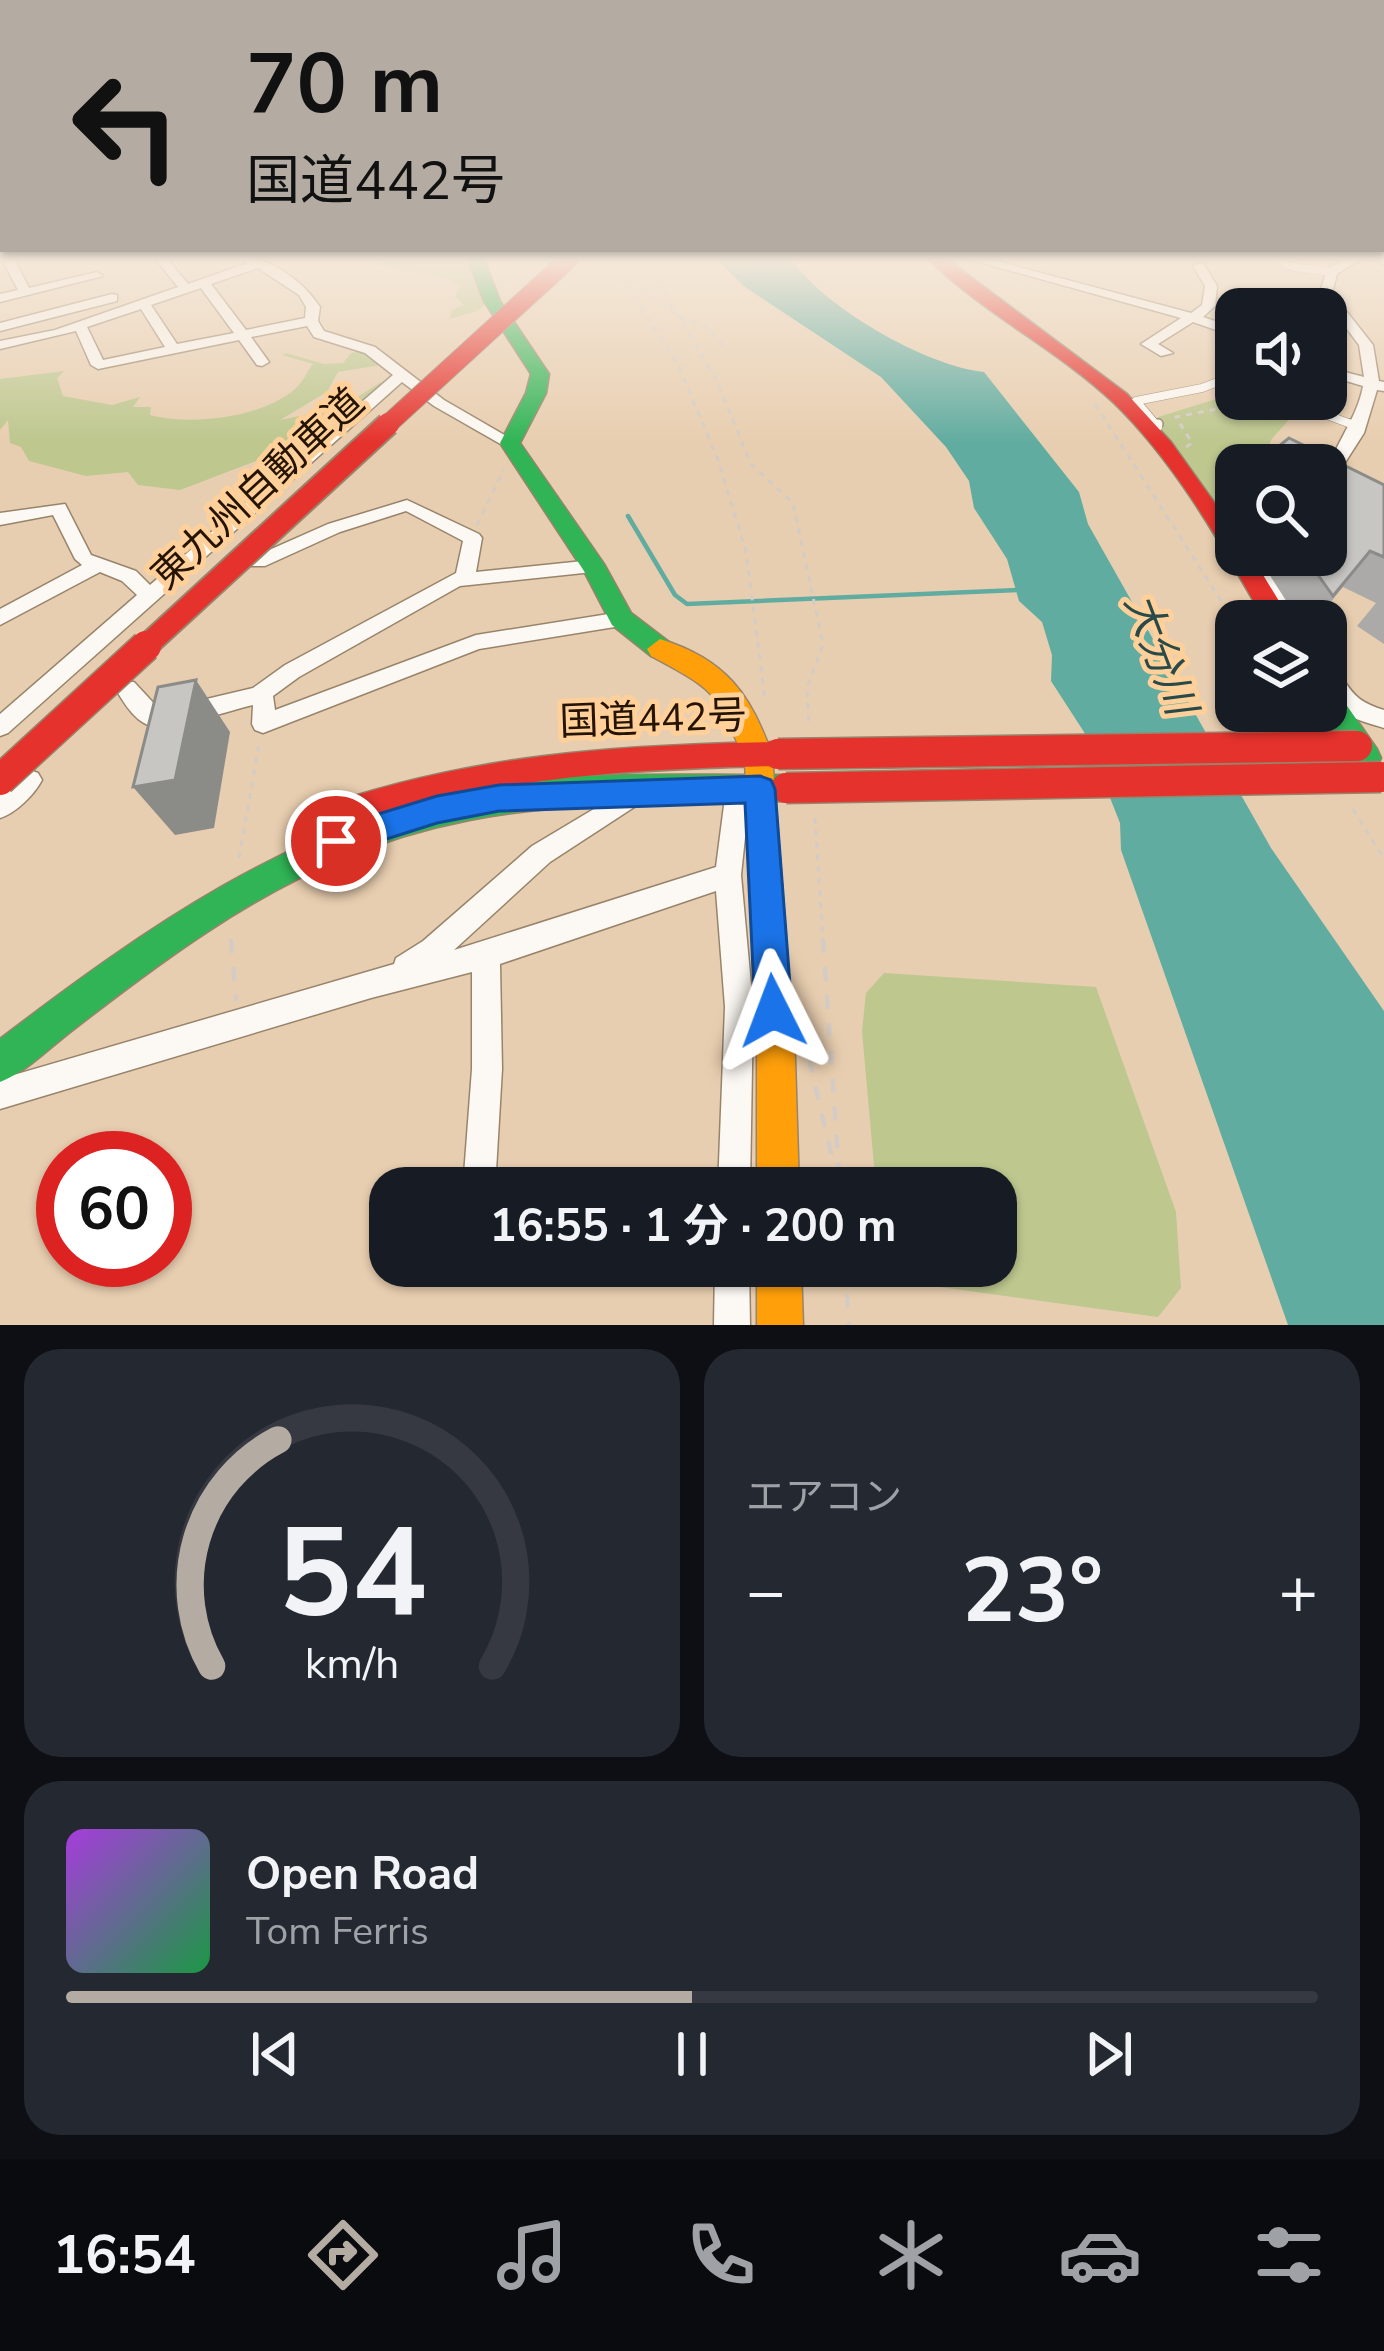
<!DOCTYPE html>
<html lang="ja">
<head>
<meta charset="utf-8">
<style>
  body { margin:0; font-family:"Nunito Sans","Noto Sans JP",sans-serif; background:#242831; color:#f1f3f6; height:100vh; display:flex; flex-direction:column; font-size:45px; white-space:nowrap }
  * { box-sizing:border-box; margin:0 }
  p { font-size:39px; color:#9ea1a6 }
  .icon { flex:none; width:66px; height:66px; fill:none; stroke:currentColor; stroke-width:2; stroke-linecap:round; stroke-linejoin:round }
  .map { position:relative; height:1325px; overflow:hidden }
  .panel { display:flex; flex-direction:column; gap:24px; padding:24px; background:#0d0f14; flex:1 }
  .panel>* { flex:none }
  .guide { position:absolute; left:0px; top:0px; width:1386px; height:252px; box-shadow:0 3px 9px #0004; background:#b4aca3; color:#111; overflow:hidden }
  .tools { position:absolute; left:1215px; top:288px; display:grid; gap:24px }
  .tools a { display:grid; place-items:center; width:132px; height:132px; border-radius:24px; background:#171b24; box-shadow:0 3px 9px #0004; font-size:60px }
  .speed { position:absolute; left:36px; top:1131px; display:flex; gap:24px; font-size:60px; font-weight:700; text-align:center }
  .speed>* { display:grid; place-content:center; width:156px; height:156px; border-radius:50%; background:#171b24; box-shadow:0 3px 9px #0004; line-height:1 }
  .speed .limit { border:18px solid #d22; background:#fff; color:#111 }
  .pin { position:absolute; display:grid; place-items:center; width:102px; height:102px; color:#fff; margin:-51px; border:6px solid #fff; border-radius:50%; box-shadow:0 3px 12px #0007 }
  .me { position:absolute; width:132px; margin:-66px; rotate:357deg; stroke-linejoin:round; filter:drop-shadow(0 0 9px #0008) }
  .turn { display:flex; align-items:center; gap:42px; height:252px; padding:0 48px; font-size:54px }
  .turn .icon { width:156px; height:156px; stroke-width:2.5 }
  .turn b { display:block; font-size:84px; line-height:102px }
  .big { font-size:90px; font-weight:700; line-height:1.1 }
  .panel .card { flex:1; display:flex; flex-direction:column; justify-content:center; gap:18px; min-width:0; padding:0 42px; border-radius:36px; background:#242831 }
  .panel .dial { align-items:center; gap:0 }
  .dial svg { height:312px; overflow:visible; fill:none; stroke:#363941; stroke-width:7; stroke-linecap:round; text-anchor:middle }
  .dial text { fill:#f1f3f6; stroke:none }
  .song { display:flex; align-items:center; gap:36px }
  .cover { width:144px; height:144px; border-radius:18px; background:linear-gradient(135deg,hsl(280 70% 55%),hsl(140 70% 35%)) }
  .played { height:12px; border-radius:6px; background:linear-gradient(90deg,#b4aca3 50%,#363941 50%) }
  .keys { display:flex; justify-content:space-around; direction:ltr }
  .heat { display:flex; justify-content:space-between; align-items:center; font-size:66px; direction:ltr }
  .panel .tiles { flex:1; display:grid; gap:24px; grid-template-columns:1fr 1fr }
  .card:last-child { grid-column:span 2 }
  .trip { position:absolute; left:369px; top:1167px; width:648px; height:120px; border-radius:36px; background:#171b24; box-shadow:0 3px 9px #0004; font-weight:700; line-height:120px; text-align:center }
  .tabs { display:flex; height:192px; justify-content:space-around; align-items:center; background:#090b0e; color:#9ea1a6 }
  .tabs .icon { width:84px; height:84px }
  .tabs .selected { color:#b4aca3 }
  .tabs b { font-size:54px; color:#f1f3f6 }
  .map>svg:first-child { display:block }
  .green { fill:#bdc78e }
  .water { fill:#61aca0 }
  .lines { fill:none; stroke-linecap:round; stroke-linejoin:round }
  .stream { stroke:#61aca0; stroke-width:4.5 }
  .lane-far1-casing { stroke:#97846b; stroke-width:9 }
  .lane-casing { stroke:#97846b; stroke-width:12 }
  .street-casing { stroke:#97846b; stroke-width:3 }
  .fast-casing { stroke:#97846b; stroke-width:3 }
  .slow-casing { stroke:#97846b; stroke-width:3 }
  .jam-casing { stroke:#97846b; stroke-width:3 }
  .path-far1 { stroke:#d4ccc4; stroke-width:3; stroke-dasharray:6 6; stroke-linecap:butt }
  .path { stroke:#d4ccc4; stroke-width:4.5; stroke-dasharray:14 14; stroke-linecap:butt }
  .lane-far1 { stroke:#fcf8f3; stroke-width:8 }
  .lane { stroke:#fcf8f3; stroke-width:9 }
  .street { fill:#fcf8f3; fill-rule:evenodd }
  .fast { fill:#30b455; fill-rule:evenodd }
  .slow { fill:#ff9f0a; fill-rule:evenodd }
  .jam { fill:#e5322d; fill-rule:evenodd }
  .jam-bridge-far2-casing { stroke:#97846b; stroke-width:20; stroke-linecap:butt }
  .jam-bridge-far1-casing { stroke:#97846b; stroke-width:26; stroke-linecap:butt }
  .jam-bridge-casing { stroke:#97846b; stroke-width:33; stroke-linecap:butt }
  .jam-bridge-far2 { stroke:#e5322d; stroke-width:18 }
  .jam-bridge-far1 { stroke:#e5322d; stroke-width:22 }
  .jam-bridge { stroke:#e5322d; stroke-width:30 }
  .wall { fill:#abaaa8 }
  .shaded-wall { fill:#8b8b88 }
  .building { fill:#c7c6c3; stroke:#8b8b88; stroke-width:3 }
  .route { fill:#1a73e8; stroke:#114b97; stroke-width:3 }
  .labels { text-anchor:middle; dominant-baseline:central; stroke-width:10; stroke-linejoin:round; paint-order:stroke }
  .street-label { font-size:39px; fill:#251401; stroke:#ffd099 }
  .water-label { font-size:42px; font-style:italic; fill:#284a48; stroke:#ffd099 }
</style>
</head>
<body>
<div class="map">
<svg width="1384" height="1325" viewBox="0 0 1384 1325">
  <rect width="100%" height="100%" fill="#e8ceb0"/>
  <g class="green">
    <path d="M376,257H466L487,303L477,311L449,319L452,310L464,305L455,297L460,286C441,269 403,274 378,265Z"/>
    <path d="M363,350L381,365L338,372L327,392L280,420L342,407L381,382L383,386L353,411L318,422L315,432L282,451L180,490L138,485L128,472L86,476L29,461L21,447L10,443L8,420L0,430V379L64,371L57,378L63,396L112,405L140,397L133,407H151L150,415C190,426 265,418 297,387C304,381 307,371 313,364L282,355L286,353L324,364L343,363L351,353Z"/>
    <path d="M1236,393V399H1282L1301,406L1271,440L1263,465H1236V494L1212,502L1154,424L1158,417Z"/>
    <path d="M884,973L1096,987L1176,1212L1181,1288L1158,1317L911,1283L903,1266H996V1188H876L862,1031L866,993Z"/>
  </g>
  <path class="water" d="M714,257H790C822,307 926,366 984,372L1079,492L1088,524L1271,848L1384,1011V1325H1288L1121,850L1120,823L1084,732L1051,681L1052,655L1042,622L1019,601L1007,559L974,508L969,481L946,447L881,377L745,287Z"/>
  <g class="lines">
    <path class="stream" d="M628,516L675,595L687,604L1020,590"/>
    <g class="lane-far1-casing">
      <g id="lane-far1">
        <path d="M1272,257L1294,267L1331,272"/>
        <path d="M1326,390L1342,376"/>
        <path d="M1284,399L1359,427"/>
        <path d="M1158,427L1136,401L1202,388L1236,375"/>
      </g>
    </g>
    <g class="lane-casing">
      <g id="lane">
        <path d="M1351,424L1359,427"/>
        <path d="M1151,432L1158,424"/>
      </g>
    </g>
    <g class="street-casing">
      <g id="street">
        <path d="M1,257H13L29,288L97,272L103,276L0,302V294L18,290Z"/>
        <path d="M154,257H166L188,284L248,263L238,257C270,257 302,280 320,307L318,321L324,331L375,347L444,400L518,443L510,448L504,446L434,406L402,382L8,733L0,736V714L137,595L122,581L100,572L0,625V609L82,565L75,559L53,515L0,525V513L65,504L91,555L136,571L150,585L393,375L365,353L314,337L307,326L251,337L269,362L262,366L257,365L239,340L98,369L91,365L76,331L0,349V341L55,330L178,287ZM258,268L299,295L306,307L305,318L246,330L211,284ZM201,288L234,333L177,344L151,305ZM141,309L165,347L103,360L87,327Z"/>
        <path d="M961,257H981L1191,313L1202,305L1205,286L1193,266L1203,263L1217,286L1215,306L1203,317L1236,328V337L1193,322L1158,344L1173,353L1161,356L1141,344L1181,318Z"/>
        <path d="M1349,257H1364L1337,274L1332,293L1373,345L1379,381L1384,382V391L1377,390L1364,433L1332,483L1326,484C1326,454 1357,422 1363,386L1326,375V367L1364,377L1359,345L1320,293L1327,269Z"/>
        <path d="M1370,257H1384V265Z"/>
        <path d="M112,294L117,295V301L0,331V323Z"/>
        <path d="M407,500L479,534L482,538L476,572L593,560L602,566L593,572L460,586L299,677L273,696L275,710L476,635L621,612L631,619L621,626L479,649L263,733L255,730L252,724L253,705C231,710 176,729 157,727C137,726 124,703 115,688L118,682H134L160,710L253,688L285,665L456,573L463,541L406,511L340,532L265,566H251L249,562L251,558L328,524Z"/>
        <path d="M1245,555H1263L1303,621H1283Z"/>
        <path d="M1326,666C1354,681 1343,698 1384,710V728C1345,716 1326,712 1326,666Z"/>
        <path d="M30,770L38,773L42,780C34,795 16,813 0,818V793L22,773Z"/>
        <path d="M738,780L746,783L750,790L741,875L753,1007L750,1188H718L725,1007L716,891L500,964L502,1069L495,1188H463L472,1069V972L371,998L0,1109V1079L394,964L396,958L423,941L532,846L634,785L642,788L646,795L642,802L550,862L454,950L716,867L726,790L730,783Z"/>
        <path d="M715,1266H749L750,1325H714Z"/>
      </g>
    </g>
    <g class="fast-casing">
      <g id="fast">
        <path d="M467,257H483L500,301L549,374L546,393L520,443L604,564L631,613L669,642L673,649L669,656H651L612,625L584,571L500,443L526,393L531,374L484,301Z"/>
        <path d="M1326,687L1336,690L1377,749L1381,758L1377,767C1349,776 1333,731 1320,711H1326Z"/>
        <path d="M786,775L797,779L801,788L797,797L786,801C553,804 411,797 207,932C161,962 118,995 74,1029C50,1047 28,1071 0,1082V1039C144,929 293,824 474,789C576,769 683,776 786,775Z"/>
      </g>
    </g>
    <g class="slow-casing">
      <g id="slow">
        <path d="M660,639C725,659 751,694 772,755L795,1058L799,1188H757V1058L745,760C715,692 719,692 651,656L647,649Z"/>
        <path d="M757,1266H801L803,1325H757Z"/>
      </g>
    </g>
    <g class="jam-casing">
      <g id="jam">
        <path d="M926,257H944L1127,394L1171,442L1236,533V555H1251L1291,621H1265C1222,546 1177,464 1114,403C1057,349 982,313 926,257Z"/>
        <path d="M778,742L788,745L793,754L788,763L778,766C611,769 476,779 317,836L306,832L301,822L306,812C464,755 611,745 778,742Z"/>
      </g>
    </g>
    <g class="path-far1">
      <path d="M606,257L676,360L718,460L746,551L765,699"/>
      <path d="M632,257L667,297L717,381L751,464L793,503L823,644L807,688L809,725"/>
      <path d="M1218,271L1268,270"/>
      <path d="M622,274L680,318L709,328L725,349"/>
      <path d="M1095,404L1236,624"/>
      <path d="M1186,447L1192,443L1176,417L1222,408L1248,418L1270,407"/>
      <path d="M477,525L504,469"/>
      <path d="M1353,809L1384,859"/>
      <path d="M815,818L823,942"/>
      <path d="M239,858L259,744"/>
    </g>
    <g class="path">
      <path d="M231,939L236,1001"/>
      <path d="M823,939L840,1188"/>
      <path d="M809,1059L837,1179"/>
      <path d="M845,1266L849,1325"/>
    </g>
    <use href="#lane-far1" class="lane-far1"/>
    <use href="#lane" class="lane"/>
    <use href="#street" class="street"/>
    <use href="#fast" class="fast"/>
    <use href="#slow" class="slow"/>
    <use href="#jam" class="jam"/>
    <g class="jam-bridge-far2-casing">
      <path id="jam-bridge-far2" d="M385,427L571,257"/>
    </g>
    <g class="jam-bridge-far1-casing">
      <path id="jam-bridge-far1" d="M143,649L388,424"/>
    </g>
    <g class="jam-bridge-casing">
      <g id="jam-bridge">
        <path d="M778,754L1357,746"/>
        <path d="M0,780L146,646"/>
        <path d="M786,788L1381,777"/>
      </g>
    </g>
    <use href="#jam-bridge-far2" class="jam-bridge-far2"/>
    <use href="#jam-bridge-far1" class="jam-bridge-far1"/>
    <use href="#jam-bridge" class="jam-bridge"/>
  </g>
  <g class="wall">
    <path d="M1384,485V644L1357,626L1376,603L1343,587L1315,621H1299L1257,555H1326Z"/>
    <path d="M1236,490V522L1226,507Z"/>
  </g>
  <path class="shaded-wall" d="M196,680L230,732L214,828L175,835L133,787Z"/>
  <g class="building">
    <path d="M1289,438L1384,485V557L1370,551L1333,596L1304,555H1326V465H1255Z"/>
    <path d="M196,680L175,780L133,787L158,687Z"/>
  </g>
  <linearGradient id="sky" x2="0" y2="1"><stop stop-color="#72b1cb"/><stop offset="0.58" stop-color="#f5e9db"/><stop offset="1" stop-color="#f5e9db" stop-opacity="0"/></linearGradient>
  <rect width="1384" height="443" fill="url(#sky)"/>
  <path class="route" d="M760,776L771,780L775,789L792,1011L787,1024L773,1030L760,1024L755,1011L745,803L499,811L437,823L336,855L325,851L320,841L325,831L336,827L437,796L499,785Z"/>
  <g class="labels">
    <g class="street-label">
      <text transform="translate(258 489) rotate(-43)">東九州自動車道</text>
      <text transform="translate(653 719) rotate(-2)">国道442号</text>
    </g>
    <g class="water-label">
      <text transform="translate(1160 654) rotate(69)">大分川</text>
    </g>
  </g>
</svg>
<div class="tools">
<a><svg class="icon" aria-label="sound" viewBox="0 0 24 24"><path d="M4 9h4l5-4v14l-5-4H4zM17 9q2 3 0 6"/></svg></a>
<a><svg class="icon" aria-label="search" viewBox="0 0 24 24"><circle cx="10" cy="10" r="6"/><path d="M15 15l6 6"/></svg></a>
<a><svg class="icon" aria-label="layers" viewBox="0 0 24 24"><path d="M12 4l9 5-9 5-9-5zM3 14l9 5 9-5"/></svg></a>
</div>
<div class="speed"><div class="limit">60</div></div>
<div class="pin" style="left:336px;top:841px;background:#d93025"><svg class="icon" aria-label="arrive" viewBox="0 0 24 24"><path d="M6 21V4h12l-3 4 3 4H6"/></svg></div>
<svg class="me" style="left:773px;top:1011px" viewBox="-20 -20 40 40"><path d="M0-17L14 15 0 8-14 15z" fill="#1a73e8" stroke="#fff" stroke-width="4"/></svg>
<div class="trip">16:55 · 1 分 · 200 m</div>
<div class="guide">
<div class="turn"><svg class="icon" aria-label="left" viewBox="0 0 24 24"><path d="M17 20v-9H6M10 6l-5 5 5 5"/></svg><div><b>70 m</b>国道442号</div></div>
</div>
</div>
<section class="panel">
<div class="tiles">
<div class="card dial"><svg viewBox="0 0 100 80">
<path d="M14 69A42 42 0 1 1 86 69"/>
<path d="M14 69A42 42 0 0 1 31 11" stroke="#b4aca3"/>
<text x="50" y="56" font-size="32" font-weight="700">54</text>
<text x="50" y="72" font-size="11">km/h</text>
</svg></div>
<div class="card"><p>エアコン</p>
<div class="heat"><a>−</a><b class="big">23°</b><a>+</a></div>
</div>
<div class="card">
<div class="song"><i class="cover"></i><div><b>Open Road</b><p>Tom Ferris</p></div></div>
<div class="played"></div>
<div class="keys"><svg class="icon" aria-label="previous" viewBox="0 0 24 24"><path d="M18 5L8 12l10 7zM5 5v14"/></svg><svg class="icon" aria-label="pause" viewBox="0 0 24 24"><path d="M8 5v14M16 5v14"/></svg><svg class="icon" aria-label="next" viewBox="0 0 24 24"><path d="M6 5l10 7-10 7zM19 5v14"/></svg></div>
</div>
</div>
</section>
<nav class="tabs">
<b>16:54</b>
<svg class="icon selected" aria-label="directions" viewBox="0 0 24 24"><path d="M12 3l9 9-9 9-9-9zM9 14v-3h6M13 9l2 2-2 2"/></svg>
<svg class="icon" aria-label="music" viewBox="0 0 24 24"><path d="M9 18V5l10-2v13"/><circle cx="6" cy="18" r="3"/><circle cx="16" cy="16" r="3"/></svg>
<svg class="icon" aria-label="phone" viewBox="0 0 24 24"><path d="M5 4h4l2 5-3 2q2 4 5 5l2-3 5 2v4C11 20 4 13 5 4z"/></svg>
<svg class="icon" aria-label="climate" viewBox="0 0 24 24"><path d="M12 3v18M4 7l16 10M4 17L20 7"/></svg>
<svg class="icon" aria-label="car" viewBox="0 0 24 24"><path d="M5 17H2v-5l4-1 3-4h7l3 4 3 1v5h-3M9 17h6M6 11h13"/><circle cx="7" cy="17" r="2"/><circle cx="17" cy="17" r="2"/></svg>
<svg class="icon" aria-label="filters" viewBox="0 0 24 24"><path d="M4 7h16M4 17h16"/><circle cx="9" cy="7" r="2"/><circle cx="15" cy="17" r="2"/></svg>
</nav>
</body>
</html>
